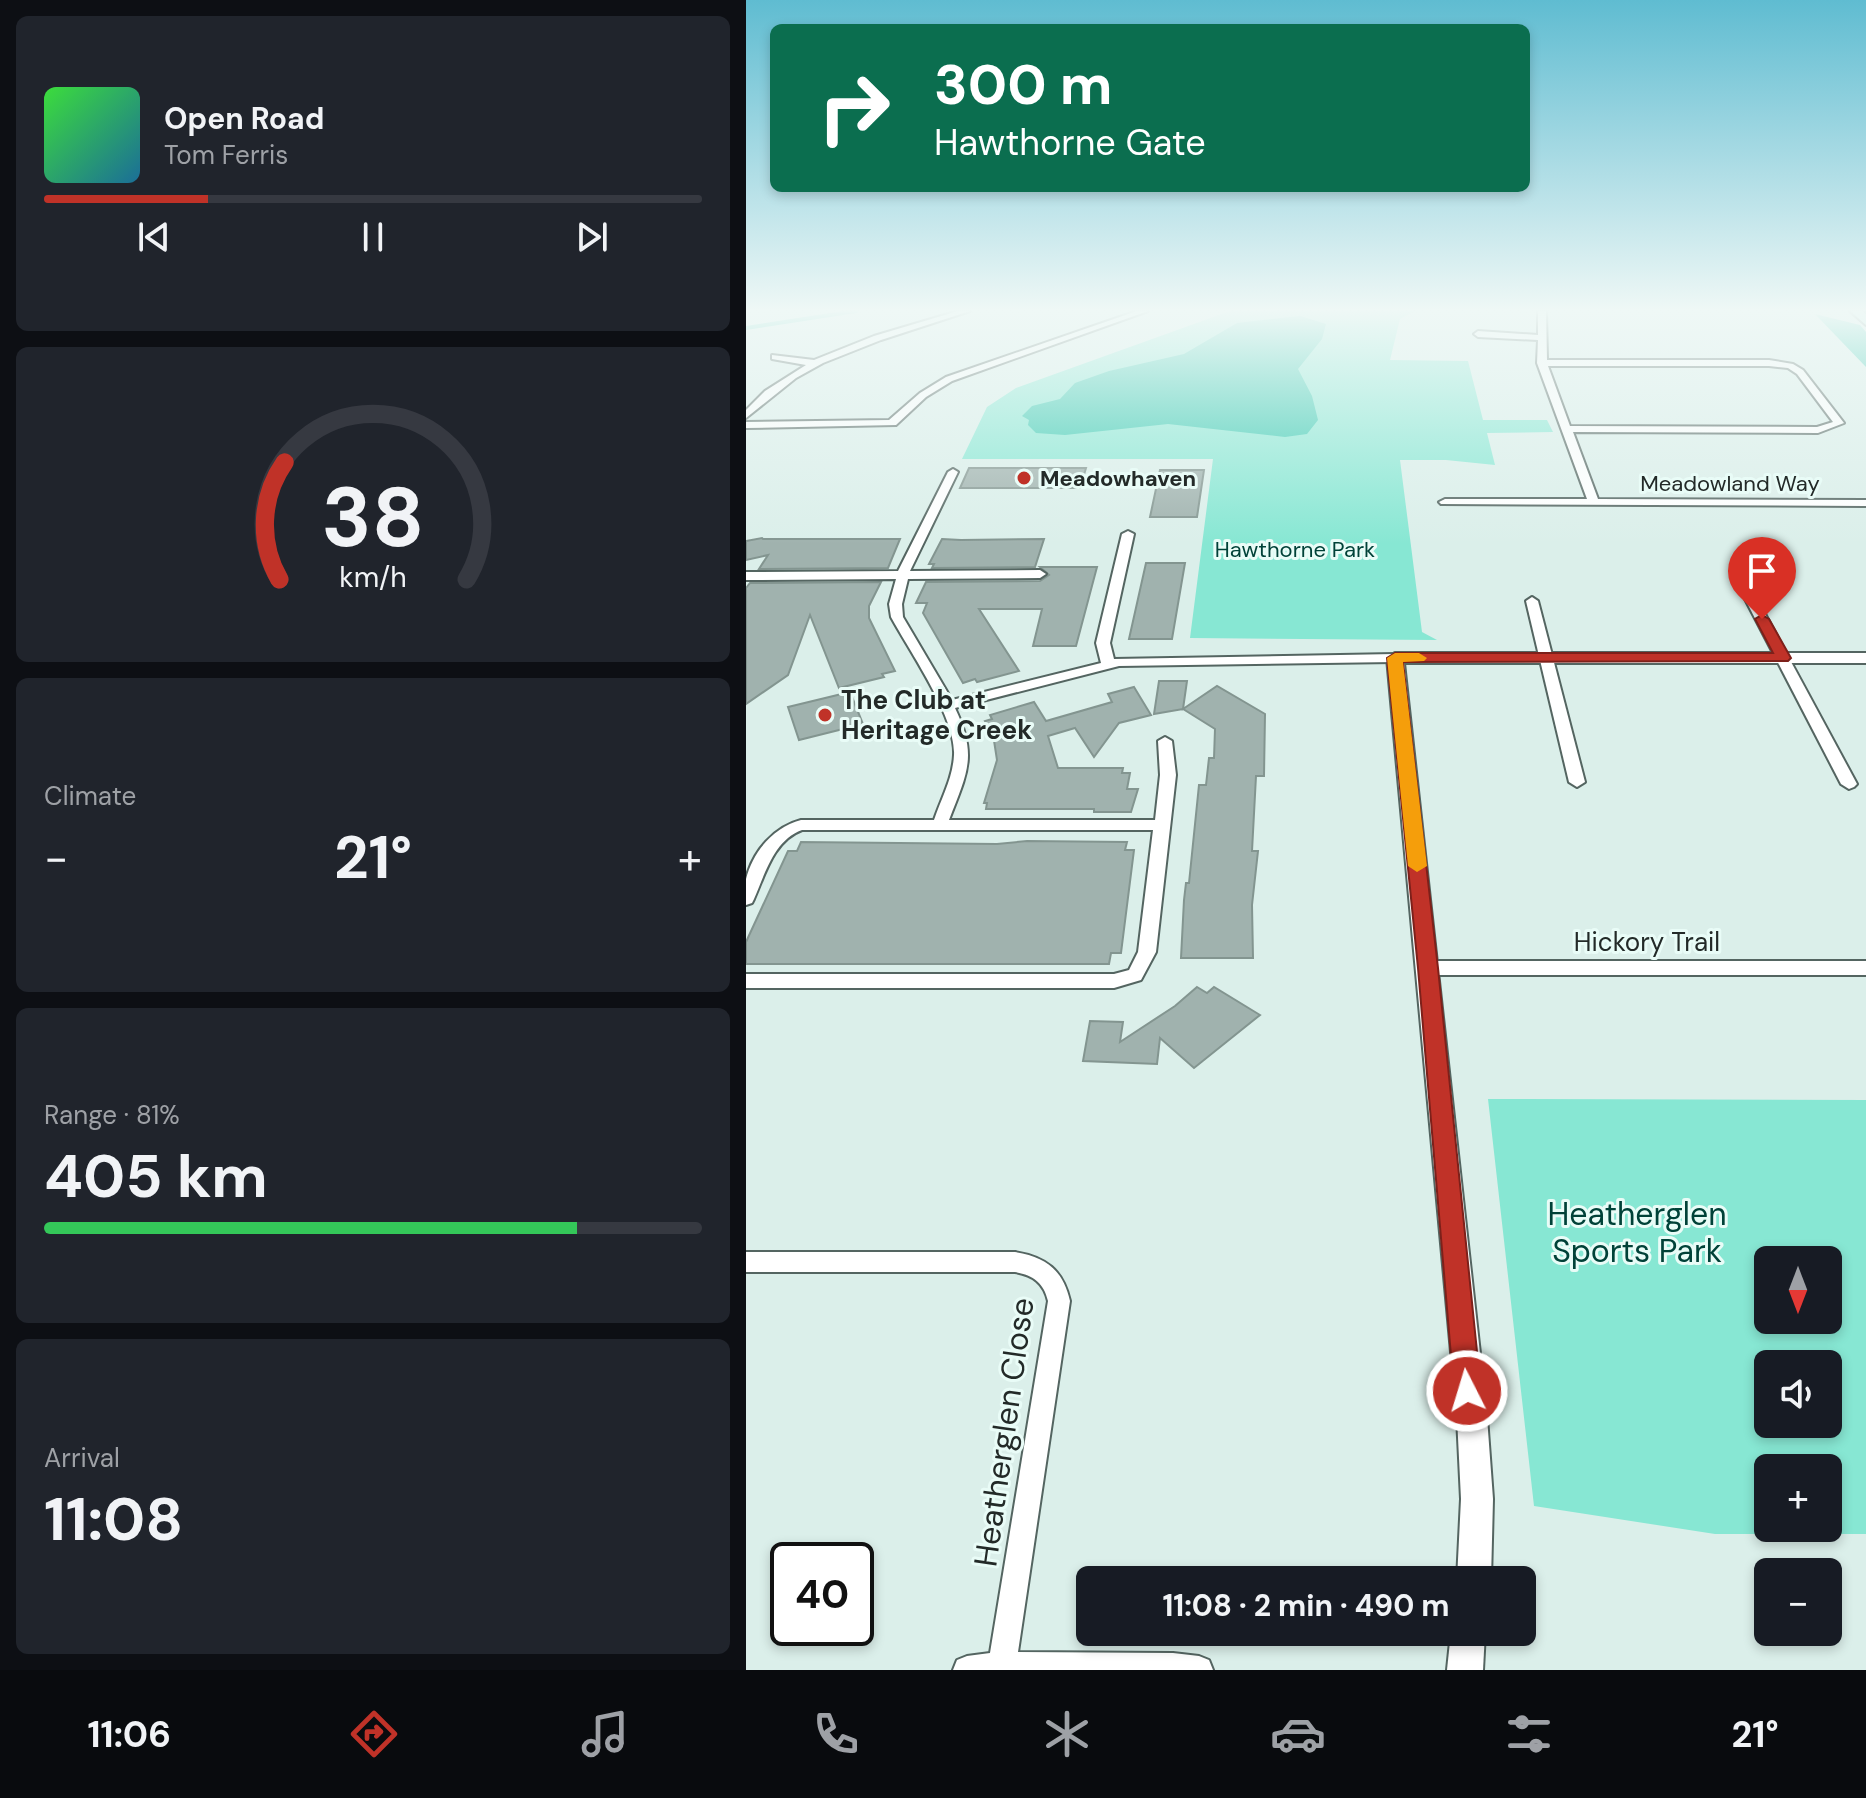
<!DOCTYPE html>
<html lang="en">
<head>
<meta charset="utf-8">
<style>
  body { margin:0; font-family:"DM Sans",sans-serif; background:#20242c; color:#f1f3f6; height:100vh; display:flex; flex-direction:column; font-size:30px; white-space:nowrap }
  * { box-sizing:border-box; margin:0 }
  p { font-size:26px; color:#9ea1a6 }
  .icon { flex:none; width:44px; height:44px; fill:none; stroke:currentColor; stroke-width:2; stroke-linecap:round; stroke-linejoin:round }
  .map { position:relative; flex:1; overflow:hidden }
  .drawer { display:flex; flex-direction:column; gap:16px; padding:16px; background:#0d0f14; width:746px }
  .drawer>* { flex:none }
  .top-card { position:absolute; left:24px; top:24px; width:760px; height:168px; border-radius:12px; box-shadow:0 4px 12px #0003; background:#0b6e4f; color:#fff; overflow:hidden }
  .needle { width:52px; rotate:180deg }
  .buttons { position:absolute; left:1008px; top:1246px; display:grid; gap:16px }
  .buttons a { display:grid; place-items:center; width:88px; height:88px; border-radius:12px; background:#171b24; box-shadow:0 4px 12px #0003; font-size:40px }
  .speed { position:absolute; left:24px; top:1542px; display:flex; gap:16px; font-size:40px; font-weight:700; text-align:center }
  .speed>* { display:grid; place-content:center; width:104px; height:104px; border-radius:50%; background:#171b24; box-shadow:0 4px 12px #0003; line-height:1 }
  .speed .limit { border:4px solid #111; border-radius:12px; background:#fff; color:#111 }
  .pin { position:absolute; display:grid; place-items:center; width:68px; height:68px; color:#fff; margin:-82px -34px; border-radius:50% 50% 50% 0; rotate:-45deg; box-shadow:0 0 8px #0007 }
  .pin .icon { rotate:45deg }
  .me { position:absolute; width:88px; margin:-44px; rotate:355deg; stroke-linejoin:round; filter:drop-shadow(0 0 6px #0008) }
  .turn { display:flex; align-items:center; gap:28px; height:168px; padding:0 32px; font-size:36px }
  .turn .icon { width:104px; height:104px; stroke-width:2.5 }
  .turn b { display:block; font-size:56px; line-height:68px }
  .big { font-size:60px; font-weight:700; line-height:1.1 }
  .drawer .tile { flex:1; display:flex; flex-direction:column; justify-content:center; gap:12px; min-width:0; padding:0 28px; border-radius:12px; background:#20242c }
  .drawer .dial { align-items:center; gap:0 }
  .dial svg { height:208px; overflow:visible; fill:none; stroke:#363941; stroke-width:7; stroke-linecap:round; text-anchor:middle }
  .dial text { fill:#f1f3f6; stroke:none }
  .song { display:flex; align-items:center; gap:24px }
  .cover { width:96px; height:96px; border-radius:12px; background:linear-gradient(135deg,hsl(120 70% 55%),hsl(200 70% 35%)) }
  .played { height:8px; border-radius:4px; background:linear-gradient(90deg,#c03228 25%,#363941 25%) }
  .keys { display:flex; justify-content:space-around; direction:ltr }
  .heat { display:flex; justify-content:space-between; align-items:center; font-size:44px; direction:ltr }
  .charge { height:12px; border-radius:6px; background:linear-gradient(90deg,#34c759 81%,#363941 0) }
  .trip { position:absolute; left:330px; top:1566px; width:460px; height:80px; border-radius:12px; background:#171b24; box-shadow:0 4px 12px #0003; font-weight:700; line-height:80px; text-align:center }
  .tabs { display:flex; height:128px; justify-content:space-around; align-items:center; background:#090b0e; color:#9ea1a6 }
  .tabs .icon { width:56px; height:56px }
  .tabs .selected { color:#c03228 }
  .tabs b { font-size:36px; color:#f1f3f6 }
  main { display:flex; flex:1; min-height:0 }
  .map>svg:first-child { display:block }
  .green { fill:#87e7d3; fill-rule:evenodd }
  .forest { fill:#32c7af }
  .water { fill:#32c8af }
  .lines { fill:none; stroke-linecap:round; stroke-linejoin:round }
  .stream { stroke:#32c8af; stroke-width:4 }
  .building { fill:#a0b2ae; stroke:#839590; stroke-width:2 }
  .minor-casing { stroke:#546561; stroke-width:4 }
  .tertiary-casing { stroke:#546561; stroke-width:4 }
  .secondary-casing { stroke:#546561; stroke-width:4 }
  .minor { fill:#fff; fill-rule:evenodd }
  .tertiary { fill:#fff; fill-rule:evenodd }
  .secondary { fill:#c5f5ed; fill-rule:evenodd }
  .route { fill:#c03228; stroke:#7d201a; stroke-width:2 }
  .slow { fill:#f59e0b }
  .poi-dot { fill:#c03228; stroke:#e9fcf7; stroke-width:3 }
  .labels { text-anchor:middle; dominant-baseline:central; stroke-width:6; stroke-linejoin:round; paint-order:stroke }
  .far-poi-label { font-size:22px; font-weight:bold; fill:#232a28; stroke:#e9fcf7; text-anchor:start }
  .far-street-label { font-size:22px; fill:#232a28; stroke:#e9fcf7 }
  .far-park-label { font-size:22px; fill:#004238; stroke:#e9fcf7 }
  .poi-label { font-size:26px; font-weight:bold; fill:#232a28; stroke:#e9fcf7; text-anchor:start }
  .street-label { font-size:26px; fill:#232a28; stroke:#e9fcf7 }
  .near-park-label { font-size:32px; fill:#004238; stroke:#e9fcf7 }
  .near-street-label { font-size:32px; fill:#232a28; stroke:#e9fcf7 }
</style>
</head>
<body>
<main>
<section class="drawer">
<div class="tile">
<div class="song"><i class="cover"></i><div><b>Open Road</b><p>Tom Ferris</p></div></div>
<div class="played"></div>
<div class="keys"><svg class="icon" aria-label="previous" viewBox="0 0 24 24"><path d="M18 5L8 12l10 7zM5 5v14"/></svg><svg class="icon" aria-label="pause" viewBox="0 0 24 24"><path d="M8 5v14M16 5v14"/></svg><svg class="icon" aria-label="next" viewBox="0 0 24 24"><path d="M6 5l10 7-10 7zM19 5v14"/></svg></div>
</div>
<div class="tile dial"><svg viewBox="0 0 100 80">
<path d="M14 69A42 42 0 1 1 86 69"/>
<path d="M14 69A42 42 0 0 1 16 24" stroke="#c03228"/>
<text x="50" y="56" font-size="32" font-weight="700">38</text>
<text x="50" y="72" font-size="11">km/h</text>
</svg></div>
<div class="tile"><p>Climate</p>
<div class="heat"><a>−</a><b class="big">21°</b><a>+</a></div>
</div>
<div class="tile"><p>Range · 81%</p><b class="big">405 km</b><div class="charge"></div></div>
<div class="tile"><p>Arrival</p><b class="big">11:08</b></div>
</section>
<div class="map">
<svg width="1120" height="1670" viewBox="0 0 1120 1670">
  <rect width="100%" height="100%" fill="#dbefea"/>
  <g class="green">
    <path d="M484,311H669L654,319L644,360L722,361L737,420H801L807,432L741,433L749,465L700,460H654L676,632L691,640L444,638L467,459H216L241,407L270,388Z"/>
    <path d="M742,1099L1120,1100V1534H969L788,1506ZM1082,1260V1320H1022V1260ZM1082,1364V1424H1022V1364ZM1082,1468V1528H1022V1468Z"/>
  </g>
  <path class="forest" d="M1069,314L1114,325L1120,332V367Z"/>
  <path class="water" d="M554,316L580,324L576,339L552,369L566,396L572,420L561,434L539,437L422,424L319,435L290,433L282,425L283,420L276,416L286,406L314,399L329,383L363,371L438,354L491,323Z"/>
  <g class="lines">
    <path class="stream" d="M0,328L110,311"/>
  </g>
  <g class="building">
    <path d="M223,468H340L334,488H214Z"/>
    <path d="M414,470H458L451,517H404Z"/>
    <path d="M16,538L17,539H154L142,568L13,569L22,555L0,560V541Z"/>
    <path d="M196,539L215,540L298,539L289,567L186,568L188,564H183Z"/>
    <path d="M400,563H439L426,639H383Z"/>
    <path d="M294,567H351L330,646H287L296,609H233L273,671L231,682L229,679L217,683L177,613L181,603H170L180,582L294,581L303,575Z"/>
    <path d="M135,582L123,606V618L149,671L136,674L138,677L93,688L64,615L42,675L0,704V588L4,583Z"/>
    <path d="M413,681H441L437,709L471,686L519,714L518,776H510L506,851H512L506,905L507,958H435L438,900L440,883H443L453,785H460L463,758H468L469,729L437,709L408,714Z"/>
    <path d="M388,687L405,715L373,723L348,757L329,728L302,736L312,768H377L376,773H384L381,789H392L385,812H348V809H240L241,803H238L251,760L247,734L239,721L246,719L244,715L288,702L300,721L366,702L362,694Z"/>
    <path d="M104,692L117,724L53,740L42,707Z"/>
    <path d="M281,841L381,842L379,850H388L375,953H365L363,964H0V942L42,851H51L55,842L251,844Z"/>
    <path d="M451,987L461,993L468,987L514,1015L448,1068L414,1038L411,1064L337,1061L344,1021L377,1022L374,1042L429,1006Z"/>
  </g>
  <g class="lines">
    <g class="minor-casing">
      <g id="minor">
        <path d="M212,311H224L135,340L77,363L50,378L0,418V410L19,391L60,365L26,359V355L68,360L128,336Z"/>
        <path d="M391,311H402L206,381L180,397L150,425L0,428V422L143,420L174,393L200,377Z"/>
        <path d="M792,311H800L801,360H1023L1047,364L1057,370L1098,423L1072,433L827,432L852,499L1120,500V506L695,504L693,502L699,499H841L791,363L792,340L732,337L728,334L732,331L792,335ZM802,366H1023L1042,368L1051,374L1087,422L1071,427L824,426Z"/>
        <path d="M207,469L212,472L164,571L294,570L300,574L294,578L162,579L156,604L157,617L206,700L355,663L350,643L376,534L382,531L388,534L364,643L368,659L649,654L656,658L649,662L373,666L209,708C232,756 221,773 203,820H409L414,775L412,741L419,737L426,741L430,775L410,952L395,980L368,988H0V974H368L383,970L392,952L407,830H56C28,840 19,874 8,899L6,903L0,905C0,897 0,887 0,879C7,851 28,827 55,820H188C195,799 207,778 208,755C210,717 164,652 145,617L143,604L150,579L0,580V572L152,571L202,472Z"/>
        <path d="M1005,595L1011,599L1111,784L1108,787L1103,789L1095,784L999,599Z"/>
        <path d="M786,597L792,601L839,782L831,787L823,782L780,601Z"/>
        <path d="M682,961H1120V975H682L676,973L673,968L676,963Z"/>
        <path d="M0,1252H269C300,1257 317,1270 324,1301L272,1652L427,1653L453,1656L463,1660L467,1670H207L211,1660L221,1656L244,1653L302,1301C298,1283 287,1275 269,1272H0Z"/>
      </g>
    </g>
    <g class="tertiary-casing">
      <g id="tertiary">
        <path d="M649,653H1120V663H658L741,1417L747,1499L745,1580H711L715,1499L711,1417L641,658Z"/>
        <path d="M705,1632H739L737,1670H701Z"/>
      </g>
    </g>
    <g class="secondary-casing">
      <path id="secondary" d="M1104,311H1116L1120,314V325Z"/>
    </g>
    <use href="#minor" class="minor"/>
    <use href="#tertiary" class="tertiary"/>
    <use href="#secondary" class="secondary"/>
  </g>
  <linearGradient id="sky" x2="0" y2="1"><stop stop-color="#5fbcd1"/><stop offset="0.57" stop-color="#eff8f6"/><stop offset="1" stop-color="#eff8f6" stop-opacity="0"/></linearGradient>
  <rect width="1120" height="544" fill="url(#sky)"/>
  <path class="route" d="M1016,615L1023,619L1045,658L1042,661L657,662L692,968L735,1391L731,1401L721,1405L712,1401L708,1391L672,968L641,658L649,653H1027L1009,619Z"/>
  <path class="slow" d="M673,653L681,658L678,661L657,662L681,866L671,872L662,866L641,658L649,653Z"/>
  <g class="poi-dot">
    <circle cx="278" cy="478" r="8"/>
    <circle cx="79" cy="715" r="8"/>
  </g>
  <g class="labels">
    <g class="far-poi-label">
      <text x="294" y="478">Meadowhaven</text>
    </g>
    <g class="far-street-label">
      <text x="984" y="483">Meadowland Way</text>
    </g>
    <g class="far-park-label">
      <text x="549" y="549">Hawthorne Park</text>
    </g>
    <g class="poi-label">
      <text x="95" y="700">The Club at<tspan x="95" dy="30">Heritage Creek</tspan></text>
    </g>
    <g class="street-label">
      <text x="901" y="942">Hickory Trail</text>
    </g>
    <g class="near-park-label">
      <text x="891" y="1214">Heatherglen<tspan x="891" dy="37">Sports Park</tspan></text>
    </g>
    <g class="near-street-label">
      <text transform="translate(258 1432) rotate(-82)">Heatherglen Close</text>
    </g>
  </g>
</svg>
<div class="buttons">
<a><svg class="needle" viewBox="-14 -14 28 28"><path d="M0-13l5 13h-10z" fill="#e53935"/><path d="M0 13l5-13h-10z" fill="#9ea1a6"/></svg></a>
<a><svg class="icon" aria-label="sound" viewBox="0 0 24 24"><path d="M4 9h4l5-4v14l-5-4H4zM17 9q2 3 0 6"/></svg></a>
<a>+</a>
<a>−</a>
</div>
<div class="speed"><div class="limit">40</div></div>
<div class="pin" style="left:1016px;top:619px;background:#d93025"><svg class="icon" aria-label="arrive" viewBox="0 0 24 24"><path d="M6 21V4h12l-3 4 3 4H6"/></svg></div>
<svg class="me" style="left:721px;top:1391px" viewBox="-20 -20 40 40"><circle r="17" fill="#c03228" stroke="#fff" stroke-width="3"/><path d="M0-11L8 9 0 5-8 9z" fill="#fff"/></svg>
<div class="trip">11:08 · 2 min · 490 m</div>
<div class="top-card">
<div class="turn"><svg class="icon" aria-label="right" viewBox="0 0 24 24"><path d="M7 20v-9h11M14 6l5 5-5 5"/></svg><div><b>300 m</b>Hawthorne Gate</div></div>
</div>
</div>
</main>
<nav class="tabs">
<b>11:06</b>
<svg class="icon selected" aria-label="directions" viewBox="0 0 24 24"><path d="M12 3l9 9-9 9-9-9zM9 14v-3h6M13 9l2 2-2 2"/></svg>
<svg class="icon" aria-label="music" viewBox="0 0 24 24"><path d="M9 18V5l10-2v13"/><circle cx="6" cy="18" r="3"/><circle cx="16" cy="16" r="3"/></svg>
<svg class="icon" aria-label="phone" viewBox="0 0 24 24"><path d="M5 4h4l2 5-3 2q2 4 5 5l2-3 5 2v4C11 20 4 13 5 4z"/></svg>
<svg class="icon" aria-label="climate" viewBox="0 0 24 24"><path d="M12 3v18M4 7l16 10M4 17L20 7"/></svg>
<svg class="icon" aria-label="car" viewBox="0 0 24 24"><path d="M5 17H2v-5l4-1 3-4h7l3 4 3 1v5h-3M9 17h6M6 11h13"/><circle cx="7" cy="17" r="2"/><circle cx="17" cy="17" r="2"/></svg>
<svg class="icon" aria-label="filters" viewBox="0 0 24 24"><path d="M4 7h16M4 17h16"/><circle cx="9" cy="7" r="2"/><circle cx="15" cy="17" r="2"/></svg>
<b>21°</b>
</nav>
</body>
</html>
